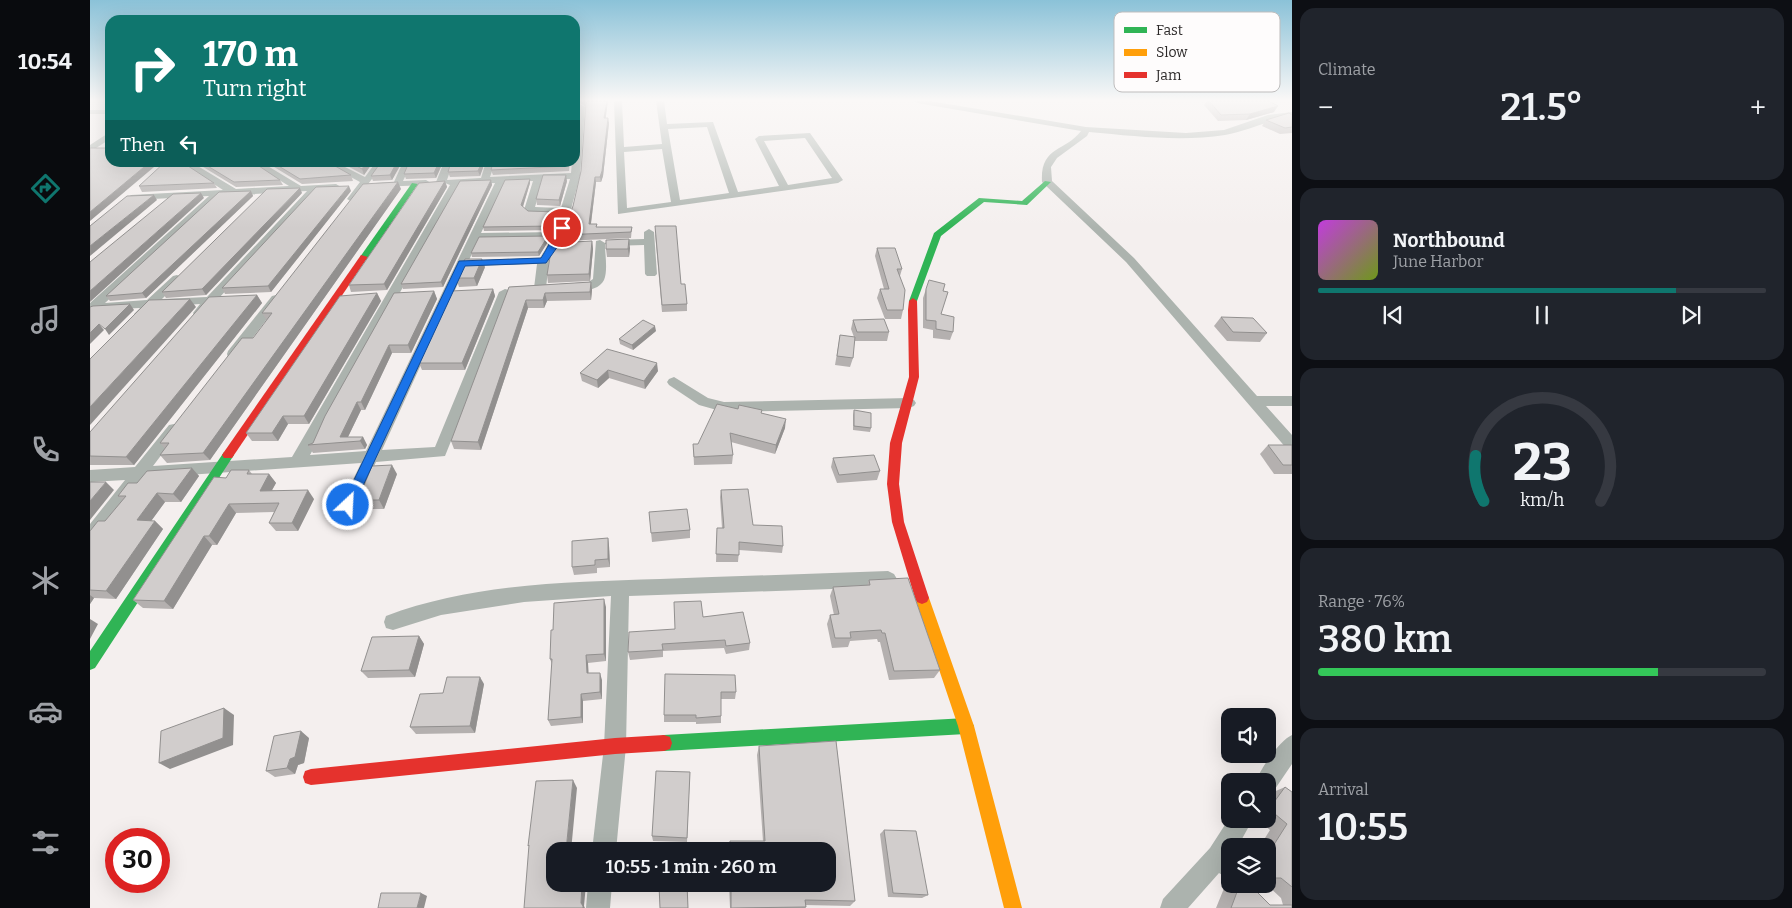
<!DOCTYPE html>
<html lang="en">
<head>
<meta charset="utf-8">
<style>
  body { margin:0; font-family:Bitter,serif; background:#20242c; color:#f1f3f6; height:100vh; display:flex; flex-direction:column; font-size:19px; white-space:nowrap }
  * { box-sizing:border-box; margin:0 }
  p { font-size:16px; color:#9ea1a6 }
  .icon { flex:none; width:28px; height:28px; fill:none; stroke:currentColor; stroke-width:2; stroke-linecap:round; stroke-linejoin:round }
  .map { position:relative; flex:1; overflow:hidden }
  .side { display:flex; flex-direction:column; gap:8px; padding:8px; background:#0d0f14; width:500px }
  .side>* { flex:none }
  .guide { position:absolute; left:15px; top:15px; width:475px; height:152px; border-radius:15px; box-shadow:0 5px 20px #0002; background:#0f766e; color:#fff; overflow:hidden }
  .buttons { position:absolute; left:1131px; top:708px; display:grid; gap:10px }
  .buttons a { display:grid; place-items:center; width:55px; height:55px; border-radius:10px; background:#171b24; box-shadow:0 5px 20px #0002; font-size:25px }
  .speed { position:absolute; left:15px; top:828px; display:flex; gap:10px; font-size:25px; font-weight:700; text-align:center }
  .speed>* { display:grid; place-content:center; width:65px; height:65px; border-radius:50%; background:#171b24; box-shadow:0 5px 20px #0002; line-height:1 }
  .speed .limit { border:8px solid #d22; background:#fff; color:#111 }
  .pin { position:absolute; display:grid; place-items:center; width:42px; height:42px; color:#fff; margin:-21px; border:2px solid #fff; border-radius:50%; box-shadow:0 1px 5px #0007 }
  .me { position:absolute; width:55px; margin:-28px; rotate:25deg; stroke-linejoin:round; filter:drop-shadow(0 0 4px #0008) }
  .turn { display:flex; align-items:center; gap:18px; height:105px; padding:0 15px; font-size:22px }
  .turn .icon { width:65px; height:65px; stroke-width:2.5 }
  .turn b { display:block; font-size:35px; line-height:42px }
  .then { display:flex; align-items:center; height:48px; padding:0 15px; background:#0003; gap:10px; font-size:19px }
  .big { font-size:38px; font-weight:600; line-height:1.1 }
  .side .tile { flex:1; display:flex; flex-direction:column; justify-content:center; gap:8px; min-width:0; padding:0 18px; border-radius:15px; background:#20242c }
  .side .dial { align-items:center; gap:0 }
  .dial svg { height:130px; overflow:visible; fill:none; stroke:#363941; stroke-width:7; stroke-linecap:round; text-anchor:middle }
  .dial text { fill:#f1f3f6; stroke:none }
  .song { display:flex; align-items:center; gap:15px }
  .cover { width:60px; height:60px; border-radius:8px; background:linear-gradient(135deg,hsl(290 70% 55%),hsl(80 70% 35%)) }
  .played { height:5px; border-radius:2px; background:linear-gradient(90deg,#0f766e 80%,#363941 80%) }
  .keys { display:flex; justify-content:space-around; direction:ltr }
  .heat { display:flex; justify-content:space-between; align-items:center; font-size:28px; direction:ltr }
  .charge { height:8px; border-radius:4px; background:linear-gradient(90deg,#34c759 76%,#363941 0) }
  .trip { position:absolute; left:456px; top:842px; width:290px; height:50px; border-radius:15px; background:#171b24; box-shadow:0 5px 20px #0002; font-weight:600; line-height:50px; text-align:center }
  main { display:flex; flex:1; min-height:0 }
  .dock { display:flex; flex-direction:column; width:90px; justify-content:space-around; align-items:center; background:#090b0e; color:#9ea1a6 }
  .dock .icon { width:35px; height:35px }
  .dock .active { color:#0f766e }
  .dock b { font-size:22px; color:#f1f3f6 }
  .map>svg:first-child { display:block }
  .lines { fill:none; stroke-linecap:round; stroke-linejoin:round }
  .street { fill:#acb3ae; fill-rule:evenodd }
  .fast { fill:#30b455; fill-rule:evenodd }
  .slow { fill:#ff9f0a; fill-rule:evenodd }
  .jam { fill:#e5322d; fill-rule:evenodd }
  .wall { fill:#b4b0af }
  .shaded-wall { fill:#92908f }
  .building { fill:#d1cdcc; stroke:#92908f }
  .route { fill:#1a73e8; stroke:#114b97 }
  .key { fill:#fefcfc; stroke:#bfbdbd; stroke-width:1 }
  .key-label { font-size:14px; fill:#2c2929 }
</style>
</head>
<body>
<main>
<nav class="dock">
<b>10:54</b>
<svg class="icon active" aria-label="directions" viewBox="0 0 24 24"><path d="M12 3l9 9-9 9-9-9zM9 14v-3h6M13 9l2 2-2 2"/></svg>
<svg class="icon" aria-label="music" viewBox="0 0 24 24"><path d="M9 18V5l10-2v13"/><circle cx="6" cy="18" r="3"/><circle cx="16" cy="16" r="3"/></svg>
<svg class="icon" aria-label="phone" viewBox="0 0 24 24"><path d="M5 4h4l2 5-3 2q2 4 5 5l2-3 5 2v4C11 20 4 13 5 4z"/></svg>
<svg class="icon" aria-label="climate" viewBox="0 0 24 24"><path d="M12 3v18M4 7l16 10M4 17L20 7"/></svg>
<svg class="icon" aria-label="car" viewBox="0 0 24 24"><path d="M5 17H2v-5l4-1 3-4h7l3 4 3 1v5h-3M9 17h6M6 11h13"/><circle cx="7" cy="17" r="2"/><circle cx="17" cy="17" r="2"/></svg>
<svg class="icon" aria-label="filters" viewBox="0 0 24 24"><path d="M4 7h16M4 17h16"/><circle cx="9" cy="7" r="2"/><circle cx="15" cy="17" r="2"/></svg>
</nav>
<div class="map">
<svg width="1202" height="908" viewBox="0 0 1202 908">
  <rect width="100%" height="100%" fill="#f4efee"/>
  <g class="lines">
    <g class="street">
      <path d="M485,101L495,107L490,176L474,235L459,261L456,288L450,291L444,288L447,264L376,266L292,450L345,447L409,292L415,289L419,290L421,292L355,456L286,462L257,526L251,528L245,526L243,521L271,463L54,478L6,541L0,543V524L35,480L0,482V470L45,467L79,425L84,424L89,425L91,429L63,466L202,457L360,185L355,183L351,185L346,182L354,162H363L357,180L391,178L396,162H405L400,177L481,173L482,162H485L487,108L485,106ZM480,179L471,208L445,207L453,180ZM443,181L434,210L439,213L470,214L465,232L391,233L415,182ZM405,183L276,451L220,455L370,184ZM462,238L450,258L379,260L389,239Z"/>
      <path d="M524,101H532L534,147L572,144L566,101H574L577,124L623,122L648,192L689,186L665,139L669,136L720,133L753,180L748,183L528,214ZM617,127L639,193L590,200L578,129ZM715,138L742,178L698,185L674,141ZM572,149L581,202L537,208L534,152Z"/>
      <path d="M823,101H840L996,127L1096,133L1134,130L1178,115L1202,112V116C1179,120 1158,131 1135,135C1090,142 1044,136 999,132L997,136L967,158L961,167L962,181L1044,258L1167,396H1202V406H1176L1202,435V450L1197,449L1036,262L952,182C950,146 975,152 991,131L827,103Z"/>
      <rect x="0" y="110" width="20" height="4"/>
      <path d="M20,132V139L0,152V145Z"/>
      <path d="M90,162H101L146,189L199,186L160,162H171L211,186L246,184L251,187L246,190L228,191L129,298L131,300L129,303L124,304L113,316H105L103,313L110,304L64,307L54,317L50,318L44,314L50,308L7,310L0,312V303L119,196L44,200L39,197L41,195L133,190ZM217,191L117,297L72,299L93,278L87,275L83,276L57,300L15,303L131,196Z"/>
      <path d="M233,162H245L275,177L286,162H295L265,201L262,202L257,199L270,182Z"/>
      <path d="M313,162H322L313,181L336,180L341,183L339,185L286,187V183L304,182Z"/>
      <path d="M559,229L564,232L567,274L565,276H557L555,274L554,245L520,246L515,244C515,254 518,271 514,280C508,292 488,292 477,289L475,287L477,285L497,283L503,279L506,241L510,240L515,243L520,240L554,239V232Z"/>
      <path d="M186,295L192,299L148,357H138L137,354L138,351L182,296Z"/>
      <path d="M584,377L618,398L634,402L819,398L824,400L826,403L824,406L819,408L634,412L609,405L579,385L577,382L579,379Z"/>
      <path d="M798,571L804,574L807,579L804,584L798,587L539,596L536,746L526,851H502L514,746L521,596L434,602L351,615L303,630L296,628L294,622L296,616C383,583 479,582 570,579C646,576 722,574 798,571Z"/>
      <path d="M1202,735V764L1185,789L1178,792V781H1166C1171,768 1189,741 1202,735Z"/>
      <path d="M1140,817V819H1163L1148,846H1140V880L1129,873L1098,908H1070L1073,899L1120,848Z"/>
      <path d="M498,884H522L520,908H496Z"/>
    </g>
    <g class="fast">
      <path d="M955,181L961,182L937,205L894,202L851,236L827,301L823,304L820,303L819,301L844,233L889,198L932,201Z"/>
      <path d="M322,183L328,184L277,259H271L270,257Z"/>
      <path d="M138,451L144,455L142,458L5,668L0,670V651L134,452Z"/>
      <path d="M876,718L881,721L884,726L881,731L876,734L574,751L568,749L566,743L568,737L574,735Z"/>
    </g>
    <path class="slow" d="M832,592L837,594L839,598L884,726L932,908H914L868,726L825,598L827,594Z"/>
    <g class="jam">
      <path d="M271,255L278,257L142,458H134L132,455L134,452Z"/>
      <path d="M823,298L827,301L829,377L812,443L809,484L814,522L839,598L837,602L832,604L827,602L825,598L802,522L797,484L800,443L819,377L818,310L819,301Z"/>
      <path d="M574,735L580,737L582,743L580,749L574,751L525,754L221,785L215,783L213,777L215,771L221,769L525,738Z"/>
    </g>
  </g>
  <g class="wall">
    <path d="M487,101H518L515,118L519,123L513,176L511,182H506L501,224L507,227H542L541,238L473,241L472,235L483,206L491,171L496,107Z"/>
    <path d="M1117,101H1179L1184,112L1156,120L1128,121L1114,105Z"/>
    <path d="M1202,115V133L1190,134L1172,126L1176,120Z"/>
    <path d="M105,162H163L190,180L193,185L146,187Z"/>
    <path d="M176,162H238L261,175L263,181L212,184Z"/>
    <path d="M250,162H283L274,175Z"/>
    <path d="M291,162H312L302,180L283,181L281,176Z"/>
    <path d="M319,162H353L346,178L316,179L314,174Z"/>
    <path d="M395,162L390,176L360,177L358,172Z"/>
    <path d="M480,162L479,171L403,175L401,170Z"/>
    <path d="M440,179V183L433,207L438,211L468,216L464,230L394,231L393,227Z"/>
    <path d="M401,180L402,185L353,287L313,289L311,284Z"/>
    <path d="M355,181L357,187L297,290L261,292L259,285Z"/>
    <path d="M477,181L470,206L447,205L446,199Z"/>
    <path d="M124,183L127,188L52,192L49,186Z"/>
    <path d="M311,189L120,460L77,463L70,455L75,449L70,443L163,338L177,321L172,313Z"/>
    <path d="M161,191L163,196L56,298L20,301L16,296Z"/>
    <path d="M261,191L181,292L135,294L132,288Z"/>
    <path d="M212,193L116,295L76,298L72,292Z"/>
    <path d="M565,233L597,304V311L572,312Z"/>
    <path d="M458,236L459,240L449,256L382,257L381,253Z"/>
    <path d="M502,241L503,249L500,281L458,283L457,275Z"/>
    <path d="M540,248L539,257H517L516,249Z"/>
    <path d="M787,248L812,269L810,276L813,310L811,319H795L787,298L790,289H794L785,256Z"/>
    <path d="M395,267L387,286L369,287L366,278Z"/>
    <path d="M501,282L502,290L501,300L457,301L454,308H438L391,450L364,449L361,441L419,287Z"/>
    <path d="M403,289L405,296L375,370H332L329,363Z"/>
    <path d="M836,289L853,291L851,314L863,332L860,340L843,338V330L833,328V298Z"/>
    <path d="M344,291L347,299L321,353H302L275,410H271L258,437H273L277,445L275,449L223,453L218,445L223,443L235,416Z"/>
    <path d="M287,293L291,301L219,424H198L188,441H162L156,433Z"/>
    <path d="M167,295L172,303L44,465H0V432Z"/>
    <path d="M1131,317L1177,333L1170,342L1137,341L1124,326Z"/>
    <path d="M763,320L799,332L797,341H765L764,339L763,358L760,367L745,365L750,335L764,337L761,329Z"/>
    <path d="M566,331L543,350L530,344L529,339Z"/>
    <path d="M517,349L568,371L555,389L519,378L508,388L492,381L490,373Z"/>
    <path d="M648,409L672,410L671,413L695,428L685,454L641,442L643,455L642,464L604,465L603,444H608Z"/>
    <path d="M764,410L781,428L780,432L763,430V415Z"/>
    <path d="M1178,445H1202V474H1184L1170,454Z"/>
    <path d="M743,458L790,471L787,480L747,483L741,467Z"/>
    <path d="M102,468L109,476L91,502H75L61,521H65L73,529L26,599L4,598L0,604V531L15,521L32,500L28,496L47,483Z"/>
    <path d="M159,470L162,474H179L186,483L182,490L224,499L208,531H186L179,523L184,512L146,513L127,545H122L83,609L53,608L43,600L136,478Z"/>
    <path d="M307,474L294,509H273L268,500Z"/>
    <path d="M631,490L663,525L693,546L692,553L649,550L648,562H626L627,528H632L630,497Z"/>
    <path d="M559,512L600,530V538L562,542Z"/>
    <path d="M518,538L519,546L520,567L507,568V573L484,575L482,567Z"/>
    <path d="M779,580L850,670L844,678L799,680L790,642H788L787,639L760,641L758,647L742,648L737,624L740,615H744L740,596L743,587L777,585Z"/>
    <path d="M516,607V661L498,663V673L512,680V699L493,701V723L461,726L458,720L462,664L460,659L463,630Z"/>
    <path d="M613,617L660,643L659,650L636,654L634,648L573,651V657L540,660L538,652L585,629Z"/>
    <path d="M329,636L334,644L325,677L278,678L271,671Z"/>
    <path d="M645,675L646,692L645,699H631V723L606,724V722H574V715Z"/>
    <path d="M394,684L385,733L326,734L320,727L353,693Z"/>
    <path d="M219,738L214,763L208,765L205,774L185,777L176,771Z"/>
    <path d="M746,741L765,901L760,906L716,905V907L715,908H640L639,884H738V851H638V847L640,841H673L667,755L669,746Z"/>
    <path d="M600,772L597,842L563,841L562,836Z"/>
    <path d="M1195,787L1202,792V908H1126L1137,881L1140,880V884H1150L1163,888L1180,905H1193L1191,898L1176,884H1178V846H1170L1180,830L1167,819H1178V796L1179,794Z"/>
    <path d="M794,830L838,895L832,898L798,897L790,834Z"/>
    <path d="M552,884H597L569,888L554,890Z"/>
  </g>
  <g class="shaded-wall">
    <path d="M517,101H518L515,123L514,118Z"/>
    <path d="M1188,106L1184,112L1156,120L1160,114Z"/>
    <path d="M518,118L519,123L513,176L511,182L510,177Z"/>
    <path d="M60,162H70L0,221V212Z"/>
    <path d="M277,162H283L274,175L272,169Z"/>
    <path d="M307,162H312L302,180L300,175Z"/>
    <path d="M349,162H353L346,178L344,173Z"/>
    <path d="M392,162H395L390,176L388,171Z"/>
    <path d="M476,175L477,181L470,206L469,200Z"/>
    <path d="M505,177L506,182L500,230L499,224Z"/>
    <path d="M440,179V183L432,209L431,205Z"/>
    <path d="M401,180L402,185L353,287L351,282Z"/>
    <path d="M355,181L357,187L297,290L294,284Z"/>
    <path d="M308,182L311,189L120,460L113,453Z"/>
    <path d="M259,186L261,191L181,292L178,286Z"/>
    <path d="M210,188L212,193L116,295L112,289Z"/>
    <path d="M161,191L163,196L56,298L52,293Z"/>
    <path d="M111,193L114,198L0,302V291Z"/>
    <path d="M64,195L67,200L0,256V246Z"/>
    <path d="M467,212L468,216L464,230L463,226Z"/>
    <path d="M458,236L459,240L449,256L448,252Z"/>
    <path d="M539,239L540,248L539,257L538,249Z"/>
    <path d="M502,241L503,249L500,281L499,274Z"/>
    <path d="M392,259L395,267L387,286L384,278Z"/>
    <path d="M501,282L502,290L501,300L500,292Z"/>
    <path d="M403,289L405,296L375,370L372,363Z"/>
    <path d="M344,291L347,299L321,353L318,345Z"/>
    <path d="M287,293L291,301L219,424L214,416Z"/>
    <path d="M455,293L457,301L454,308L453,300Z"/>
    <path d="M167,295L172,303L44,465L36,457Z"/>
    <path d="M100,299L106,307L0,425V407Z"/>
    <path d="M436,300L438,308L391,450L388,442Z"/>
    <path d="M40,304L44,310L19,335L15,329Z"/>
    <path d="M9,324L14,330L0,344V333Z"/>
    <path d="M565,326L566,331L543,350L542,345Z"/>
    <path d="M299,345L302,353L275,410L271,402Z"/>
    <path d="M567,363L568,371L555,389L554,381Z"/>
    <path d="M518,370L519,378L508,388L507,380Z"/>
    <path d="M267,402L271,410L255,443L250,437Z"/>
    <path d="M193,416L198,424L188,441L182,433Z"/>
    <path d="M696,419L695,428L685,454L686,445Z"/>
    <path d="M273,437L277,445L275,449L270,441Z"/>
    <path d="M302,465L307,474L294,509L289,500Z"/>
    <path d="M102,468L109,476L91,502L83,494Z"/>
    <path d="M179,474L186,483L177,499L170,491Z"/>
    <path d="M16,482L24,490L0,520V501Z"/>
    <path d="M218,490L224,499L208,531L202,523Z"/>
    <path d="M67,493L75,502L56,528L47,520Z"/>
    <path d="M139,504L146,513L127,545L119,536Z"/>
    <path d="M65,521L73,529L26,599L16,591Z"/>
    <path d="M114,536L122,545L83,609L74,601Z"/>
    <path d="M518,538L519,546L520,567L518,559Z"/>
    <path d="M0,595L4,598L0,604Z"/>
    <path d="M514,599L516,607V661L514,654Z"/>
    <path d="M0,619L8,624L0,639Z"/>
    <path d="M329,636L334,644L325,677L319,670Z"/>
    <path d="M496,655L498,663L499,680L497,673Z"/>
    <path d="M510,673L512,680V699L510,692Z"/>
    <path d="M390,677L394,684L385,733L380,726Z"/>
    <path d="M491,694L493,701V723L491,717Z"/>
    <path d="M134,708L144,715L143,745L80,769L69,763Z"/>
    <path d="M211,731L219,738L214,763L208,765L205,774L197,768Z"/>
    <path d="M483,780L487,788L481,851H476Z"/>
    <path d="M492,884H496L494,906L495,908H493L491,903Z"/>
    <path d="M331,893L337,896L334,908H327Z"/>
  </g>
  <g class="building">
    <path d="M494,101H517L514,118H518L512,171L510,177H505L499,224H507L506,227H542L541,232L472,235L483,206L491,171L496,102Z"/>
    <path d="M1119,101H1179L1188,106L1160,114L1131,115Z"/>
    <path d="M1199,113L1202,115V127L1195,128L1176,120Z"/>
    <path d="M0,148H20V162H60L0,212Z"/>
    <path d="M75,162H92L124,183L49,186Z"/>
    <path d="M111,162H163L190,180L144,182Z"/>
    <path d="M182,162H238L261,175L210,179Z"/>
    <path d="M259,162H277L272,169Z"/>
    <path d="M291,162H307L300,175L281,176Z"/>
    <path d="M319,162H349L344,173L314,174Z"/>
    <path d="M361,162H392L388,171L358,172Z"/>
    <path d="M403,162H479V166L401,170Z"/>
    <path d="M453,175H476L469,200L446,199Z"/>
    <path d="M440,179L431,205L438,211L467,212L463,226L393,227L415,180Z"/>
    <path d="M401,180L351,282L311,284L370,181Z"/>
    <path d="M355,181L294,284L259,285L329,183Z"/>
    <path d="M308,182L113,453L70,455L79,443H70L152,338H163L182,313H172L273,184Z"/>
    <path d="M259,186L178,286L132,288L226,187Z"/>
    <path d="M210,188L112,289L72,292L177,189Z"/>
    <path d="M161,191L52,293L16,296L129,192Z"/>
    <path d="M111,193L0,291V262L83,194Z"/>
    <path d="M64,195L0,246V226L37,196Z"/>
    <path d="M565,226H586L591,284H595L597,304L572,305Z"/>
    <path d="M458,236L448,252L381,253L389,237Z"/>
    <path d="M539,239L538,249H516V240Z"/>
    <path d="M502,241L499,274L457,275L461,251L466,243Z"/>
    <path d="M787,248H805L812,269H807L815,290L813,310H797L790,289H799Z"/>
    <path d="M375,259H392L384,278H366Z"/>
    <path d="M839,280L855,284L853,291L858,292L851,314L864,317L863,332L846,329V321L836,320V289Z"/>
    <path d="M501,282L500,292L455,293L453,300H436L388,442L361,441L419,287Z"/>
    <path d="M403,289L372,363H329L361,291Z"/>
    <path d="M344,291L318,345H299L271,402H267L250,437H273L270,441L218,445L223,443L235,416L304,293Z"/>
    <path d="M287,293L214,416H193L182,433H156L250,296Z"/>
    <path d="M167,295L36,457L0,456V432L119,297Z"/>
    <path d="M100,299L0,407V359L59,300Z"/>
    <path d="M40,304L15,329L9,324L0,333V307L3,306Z"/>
    <path d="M1131,317L1163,318L1177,333L1143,332Z"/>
    <path d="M794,319L799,332H767L763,320Z"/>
    <path d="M553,320L565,326L542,345L529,339Z"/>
    <path d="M750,335L765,337L763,358L747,356Z"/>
    <path d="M517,349L567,363L554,381L518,370L507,380L490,373Z"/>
    <path d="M627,404L648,409L649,405L672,410L671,413L696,419L686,445L640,433L643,455L604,457L603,444H608Z"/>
    <path d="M764,410L781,413V428L764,426Z"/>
    <path d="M1178,445H1202V465H1193Z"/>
    <path d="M784,455L790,471L749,475L743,458Z"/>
    <path d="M302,465L289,500H268L282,466Z"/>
    <path d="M102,468L83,494L67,493L47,520L65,521L16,591L0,590V531L8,521H15L36,496H28L38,483H47L57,471Z"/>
    <path d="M141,470H159L157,474H179L170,491L218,490L202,523H179L189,503L139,504L119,536H114L74,601L43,600L124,477L136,478Z"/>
    <path d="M0,482H16L0,501Z"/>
    <path d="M658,489L663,525L692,526L693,546L649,542V555L626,554L627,528H634L631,490Z"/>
    <path d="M597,509L600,530L561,533L559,512Z"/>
    <path d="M518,538V559L505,560V565L482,567V541Z"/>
    <path d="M818,578L850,670L804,671L795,633H792L791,630L760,632L761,638H745L740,615L749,614L743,587L780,585L779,580Z"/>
    <path d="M514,599V654L496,655L497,673H510V692L491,694V717L458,720L462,659H460L461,630H463L464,603Z"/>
    <path d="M611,601L613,617L653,612L660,643L636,646L635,640L572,644L573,650L538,652L539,632L585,629L584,602Z"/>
    <path d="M329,636L319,670L271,671L282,637Z"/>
    <path d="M575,674L645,675L646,692H631V716L606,718V715H574Z"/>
    <path d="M357,677H390L380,726L320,727L330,694L353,693Z"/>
    <path d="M134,708L133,738L69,763L71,731Z"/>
    <path d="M211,731L205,757L200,759L197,768L176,771L184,736Z"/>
    <path d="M746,741L765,901L715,900L716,907L641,908V884H738V851H640V841H675L669,746Z"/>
    <path d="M566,771L600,772L597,838L562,836Z"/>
    <path d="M483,780L476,851H465V884H492L491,903L493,906V908H434L439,845L438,846L446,781Z"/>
    <path d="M1195,787L1202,792V887L1191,878H1178V854L1197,824L1179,809Z"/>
    <path d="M794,830L826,831L838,895L803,893Z"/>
    <path d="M552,884H597L598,908H570L569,885L552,886Z"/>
    <path d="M1150,884H1160L1163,888L1180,905H1202V908H1141Z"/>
    <path d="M291,893H331L327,908H288Z"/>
  </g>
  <linearGradient id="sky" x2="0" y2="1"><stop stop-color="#8bc2d8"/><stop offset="0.44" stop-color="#faf8f7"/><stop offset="1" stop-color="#faf8f7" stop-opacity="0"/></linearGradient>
  <rect width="1202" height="228" fill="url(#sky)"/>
  <path class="route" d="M472,225L476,228L468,246L456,263L375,266L264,505L262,508H254L252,505L369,261L451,258C456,251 467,228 472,225Z"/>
  <rect x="1024" y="12" width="166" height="80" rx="8" class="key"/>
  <rect x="1034" y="27" width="23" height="6" fill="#30b455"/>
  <rect x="1034" y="49" width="23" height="7" fill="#ff9f0a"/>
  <rect x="1034" y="72" width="23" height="6" fill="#e5322d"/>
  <g class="key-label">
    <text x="1066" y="35">Fast</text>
    <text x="1066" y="57">Slow</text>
    <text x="1066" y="80">Jam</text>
  </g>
</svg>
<div class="buttons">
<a><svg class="icon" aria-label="sound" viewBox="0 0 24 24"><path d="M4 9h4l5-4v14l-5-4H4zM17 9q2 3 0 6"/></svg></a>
<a><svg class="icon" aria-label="search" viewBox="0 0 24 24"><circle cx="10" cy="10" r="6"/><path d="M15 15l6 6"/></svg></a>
<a><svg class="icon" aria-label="layers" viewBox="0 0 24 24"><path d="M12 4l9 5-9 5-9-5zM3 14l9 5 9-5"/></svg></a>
</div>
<div class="speed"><div class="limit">30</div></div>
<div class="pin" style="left:472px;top:228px;background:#d93025"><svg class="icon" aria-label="arrive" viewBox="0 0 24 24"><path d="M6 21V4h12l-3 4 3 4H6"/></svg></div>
<svg class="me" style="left:258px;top:505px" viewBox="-20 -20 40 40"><circle r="17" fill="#1a73e8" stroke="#fff" stroke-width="3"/><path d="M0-11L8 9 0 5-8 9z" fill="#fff"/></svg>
<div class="trip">10:55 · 1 min · 260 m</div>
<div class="guide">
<div class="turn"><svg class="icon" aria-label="right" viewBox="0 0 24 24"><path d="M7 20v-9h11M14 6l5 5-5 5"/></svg><div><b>170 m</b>Turn right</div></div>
<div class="then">Then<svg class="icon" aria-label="left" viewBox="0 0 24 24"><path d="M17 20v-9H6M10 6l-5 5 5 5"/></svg></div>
</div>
</div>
<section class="side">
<div class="tile"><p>Climate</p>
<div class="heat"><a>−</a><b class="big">21.5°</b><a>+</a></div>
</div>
<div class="tile">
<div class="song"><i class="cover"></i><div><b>Northbound</b><p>June Harbor</p></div></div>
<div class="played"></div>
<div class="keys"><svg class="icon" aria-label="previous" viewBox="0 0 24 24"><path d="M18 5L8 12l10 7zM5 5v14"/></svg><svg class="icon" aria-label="pause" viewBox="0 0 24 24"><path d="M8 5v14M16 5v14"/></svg><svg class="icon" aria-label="next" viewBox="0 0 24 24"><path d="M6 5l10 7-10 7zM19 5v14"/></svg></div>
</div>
<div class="tile dial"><svg viewBox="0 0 100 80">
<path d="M14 69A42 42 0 1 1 86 69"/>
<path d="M14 69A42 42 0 0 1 9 41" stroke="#0f766e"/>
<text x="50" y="56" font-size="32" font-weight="700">23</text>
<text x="50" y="72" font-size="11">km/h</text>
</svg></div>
<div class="tile"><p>Range · 76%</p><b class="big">380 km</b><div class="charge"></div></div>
<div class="tile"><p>Arrival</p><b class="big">10:55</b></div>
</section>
</main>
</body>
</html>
